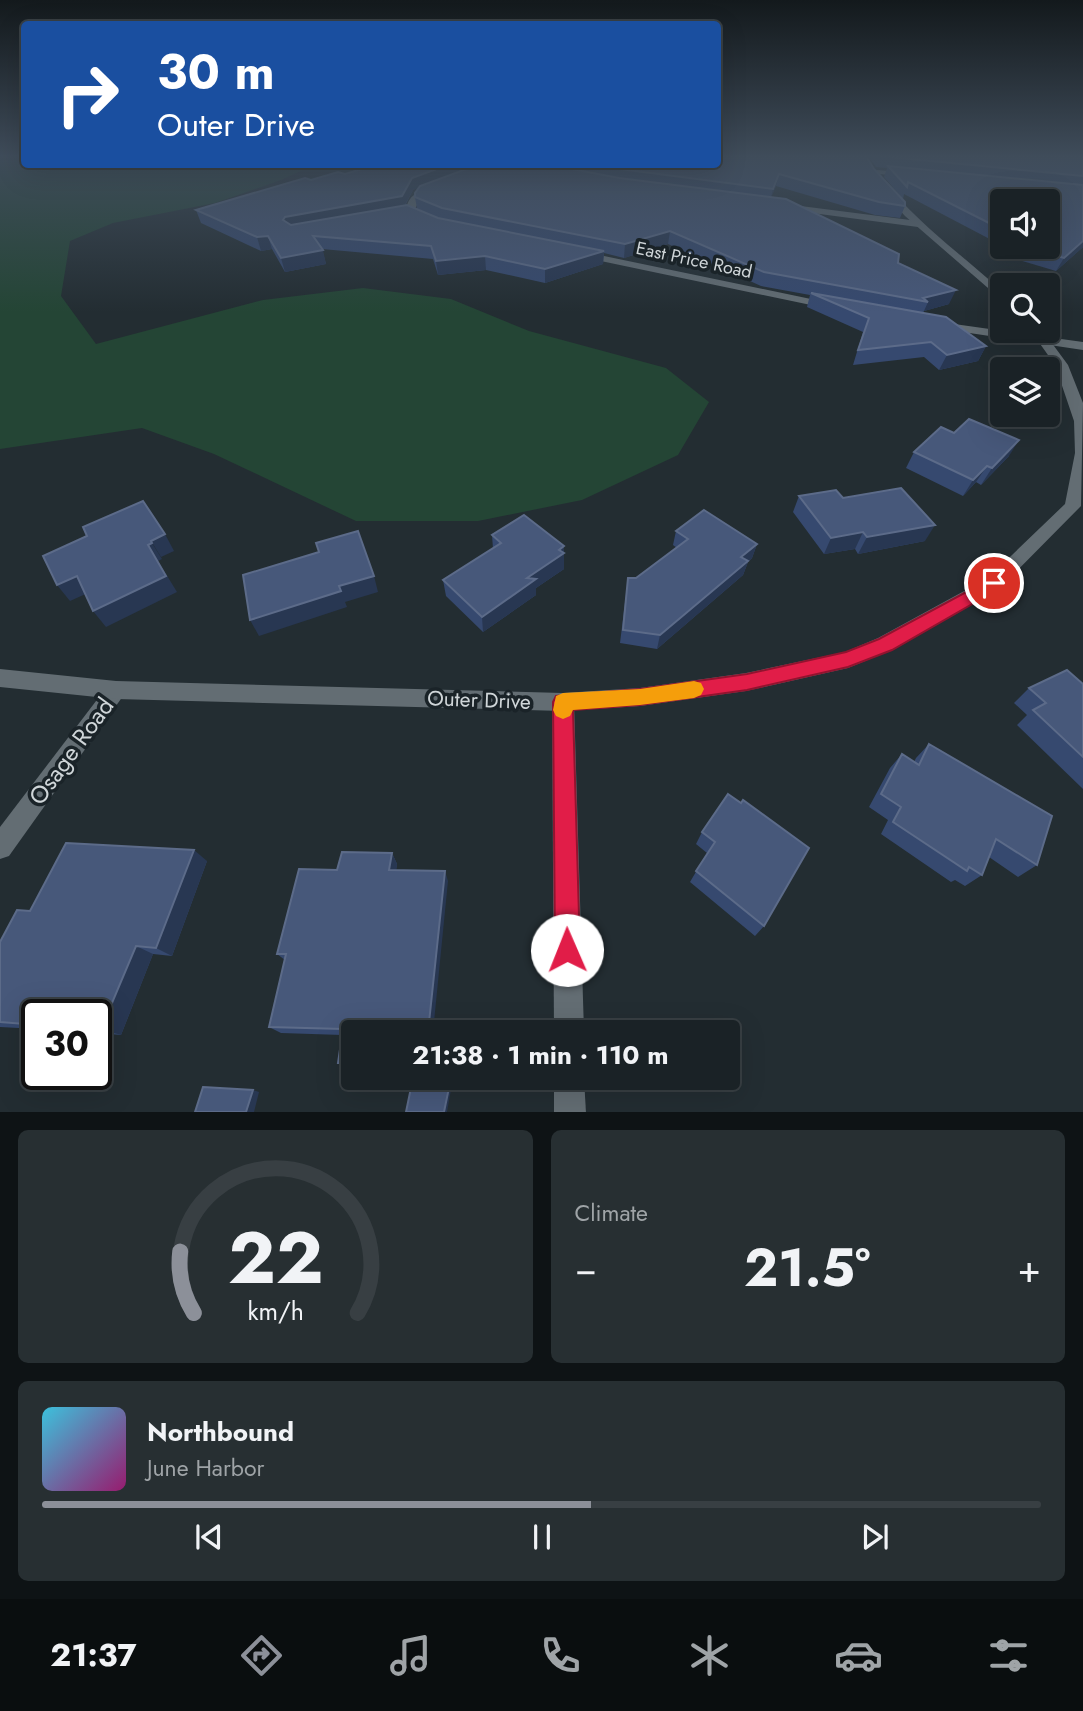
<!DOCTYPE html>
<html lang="en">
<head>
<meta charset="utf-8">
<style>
  body { margin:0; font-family:Jost,sans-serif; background:#272f32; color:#f1f3f6; height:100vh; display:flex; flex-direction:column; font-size:26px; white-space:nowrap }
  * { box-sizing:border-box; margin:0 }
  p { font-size:23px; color:#9fa4a7 }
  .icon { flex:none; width:38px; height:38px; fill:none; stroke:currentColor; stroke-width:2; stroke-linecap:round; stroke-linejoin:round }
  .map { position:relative; height:1112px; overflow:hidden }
  .sheet { display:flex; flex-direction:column; gap:18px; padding:18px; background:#0e1315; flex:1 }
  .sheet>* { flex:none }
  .hud { position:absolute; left:21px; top:21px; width:700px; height:147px; border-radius:7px; box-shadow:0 7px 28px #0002,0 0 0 2px #383f43; background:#1a4fa0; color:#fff; overflow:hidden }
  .controls { position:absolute; left:990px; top:189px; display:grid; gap:14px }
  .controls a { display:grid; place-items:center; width:70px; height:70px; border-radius:7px; background:#1a2226; box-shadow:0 7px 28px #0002,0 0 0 2px #383f43; font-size:35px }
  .speed { position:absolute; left:21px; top:999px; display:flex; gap:14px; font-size:35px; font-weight:700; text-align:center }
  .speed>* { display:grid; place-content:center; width:91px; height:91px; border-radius:50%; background:#1a2226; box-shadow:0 7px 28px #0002,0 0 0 2px #383f43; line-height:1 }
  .speed .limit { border:4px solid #111; border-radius:10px; background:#fff; color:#111 }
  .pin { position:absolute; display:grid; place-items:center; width:60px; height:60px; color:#fff; margin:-30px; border:4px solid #fff; border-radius:50%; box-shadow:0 2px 7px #0007 }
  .me { position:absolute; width:77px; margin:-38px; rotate:359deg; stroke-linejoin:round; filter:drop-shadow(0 0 5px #0008) }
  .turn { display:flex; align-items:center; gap:24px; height:147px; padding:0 21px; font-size:32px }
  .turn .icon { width:91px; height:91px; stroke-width:2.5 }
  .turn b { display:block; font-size:49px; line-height:60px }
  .big { font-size:52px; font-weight:700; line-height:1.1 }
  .sheet .tile { flex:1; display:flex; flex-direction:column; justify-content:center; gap:10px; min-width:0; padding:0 24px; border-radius:10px; background:#272f32 }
  .sheet .dial { align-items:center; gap:0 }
  .dial svg { height:182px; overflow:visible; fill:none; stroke:#383f43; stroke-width:7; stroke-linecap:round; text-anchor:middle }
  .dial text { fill:#f1f3f6; stroke:none }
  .song { display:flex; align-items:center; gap:21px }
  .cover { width:84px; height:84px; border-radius:10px; background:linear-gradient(135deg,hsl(190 70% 55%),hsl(320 70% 35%)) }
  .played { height:7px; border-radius:4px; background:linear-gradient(90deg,#8c9099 55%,#383f43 55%) }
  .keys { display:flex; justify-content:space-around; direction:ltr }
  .heat { display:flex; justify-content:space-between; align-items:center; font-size:38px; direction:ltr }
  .sheet .tiles { flex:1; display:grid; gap:18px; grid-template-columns:1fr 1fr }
  .tile:last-child { grid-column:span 2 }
  .trip { position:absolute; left:341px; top:1020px; width:399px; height:70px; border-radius:7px; background:#1a2226; box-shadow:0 7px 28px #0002,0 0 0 2px #383f43; font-weight:700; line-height:70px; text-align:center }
  .tab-bar { display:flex; height:112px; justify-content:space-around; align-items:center; background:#0a0e0f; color:#9fa4a7 }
  .tab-bar .icon { width:49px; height:49px }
  .tab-bar .on { color:#8c9099 }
  .tab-bar b { font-size:32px; color:#f1f3f6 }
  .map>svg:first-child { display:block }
  .green { fill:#244535 }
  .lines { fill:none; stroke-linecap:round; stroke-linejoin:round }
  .minor { fill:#636d73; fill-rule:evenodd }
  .tertiary { fill:#636d73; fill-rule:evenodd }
  .wall { fill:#36496f; fill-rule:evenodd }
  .shaded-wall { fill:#283752 }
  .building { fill:#47587a; stroke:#5c6b89; stroke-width:2 }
  .route { fill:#e11d48; stroke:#92132f; stroke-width:2 }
  .slow { fill:#f59e0b }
  .labels { text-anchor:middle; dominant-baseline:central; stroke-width:7; stroke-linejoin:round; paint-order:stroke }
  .far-street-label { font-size:18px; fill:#cfd5d8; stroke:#1a2328 }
  .street-label { font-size:21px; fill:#cfd5d8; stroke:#1a2328 }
  .near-street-label { font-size:24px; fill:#cfd5d8; stroke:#1a2328 }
</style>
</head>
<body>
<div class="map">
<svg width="1083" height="1113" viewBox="0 0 1083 1113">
  <rect width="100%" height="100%" fill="#232d32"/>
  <path class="green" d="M0,156H24V164L314,165L281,180L215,203L113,223L70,241L61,296L96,344L263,300L363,288L451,299L529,331L666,368L709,402L678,455L582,500L478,521H356L214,454L142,428L0,449Z"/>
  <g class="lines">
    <g class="minor">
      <path d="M867,169L909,173L913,175L909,177L870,173Z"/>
      <path d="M434,186L437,190L420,198L413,214H407C404,197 419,190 434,186Z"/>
      <path d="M785,204L918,221L923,224L918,227L782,209Z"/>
      <path d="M580,251L830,303L836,306L830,309L577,256L575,254Z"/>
      <path d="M940,322L1083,342V350L936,328V324Z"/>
      <path d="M116,681L123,684L126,690L123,696L9,856L0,859V827L109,684Z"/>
      <path d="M563,693L570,695L574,702L584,1032H554L552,702L556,695Z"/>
      <path d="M554,1078H584L586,1113H554Z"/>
    </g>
    <g class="tertiary">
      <path d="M857,156H865C901,211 954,248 1003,292V301L905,216L872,179Z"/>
      <path d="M1031,331H1043L1068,365L1083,403L1081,506L1000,588L892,650L848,668L746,691L640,706L563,711L116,699L0,687V669L116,681L563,693L640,688L746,673L845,652L878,638L988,578L1065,504L1075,453L1074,421L1055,365Z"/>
    </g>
  </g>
  <g class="wall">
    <path d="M868,156H1083V247L1056,271L1019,260L1021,256L1004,247H1048L1003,201V246L904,194L903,199L884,177L887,168L876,167Z"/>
    <path d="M379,164H718L874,169L905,206L900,218L875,215L776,186L771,197L898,263L949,304L924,311L923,313L986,346L978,361L939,370L924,357L853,365L863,332L807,307L810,295L761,286L668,244L624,258L604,253L603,264L545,283L486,270L438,275L433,259L322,249L326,264L285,272L272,249L261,251L201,223L196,210L311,180L345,174ZM419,187L415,197L417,209L405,206L413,190Z"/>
    <path d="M914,452L1009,456L981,485L976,482L963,496L906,468Z"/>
    <path d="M799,496L843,498L925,541L858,554L855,549L824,554L793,512Z"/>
    <path d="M676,531L757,544L752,558L748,562L743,575L657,649L620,643L628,578H636L677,548L673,545Z"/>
    <path d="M492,535L564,546V569L536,588V595L483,632L446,596L443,580L493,549Z"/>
    <path d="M1083,684V789L1017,725L1027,715L1014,703L1029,688Z"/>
    <path d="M929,744L1037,865L1018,877L989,857L982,875L965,886L955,880L951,882L881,834L888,820L869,807L890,768L902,754L914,762L916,758Z"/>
    <path d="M728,794L764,926L755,936L690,882L707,853L696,844L702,832Z"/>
    <path d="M392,853L397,864L396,870L448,881L354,1032V1067H347L338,1063L342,1035L281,1033L269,1027L285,960L277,954L337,870Z"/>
    <path d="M207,861L172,956L153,954L121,1035L96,1033V1015H37V1029L0,1027V942Z"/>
  </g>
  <g class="shaded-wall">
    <path d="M450,164H483L413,190L403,208L289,229L283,220L285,217L412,178Z"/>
    <path d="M779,174L776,186L770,201L773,189Z"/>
    <path d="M670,231L668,244L624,258L625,244Z"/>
    <path d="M268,236L272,249L261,251L257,237Z"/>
    <path d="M1083,241V247L1056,271L1064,258Z"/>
    <path d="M323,250L326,264L285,272L281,258Z"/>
    <path d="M604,251L603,264L545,283V269Z"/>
    <path d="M485,256L486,270L438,275L436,261Z"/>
    <path d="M956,290L949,304L924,311L928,302L923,298Z"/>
    <path d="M986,346L978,361L939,370L947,355Z"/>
    <path d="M1019,440L1009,456L981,485L992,468Z"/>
    <path d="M987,466L976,482L963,496L973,480Z"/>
    <path d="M935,525L925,541L858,554L867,537Z"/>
    <path d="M863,532L855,549L824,554L831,538Z"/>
    <path d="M165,534L174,551L161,557L151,541Z"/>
    <path d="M152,543L162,559L158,561L177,592L106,627L93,611L148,545Z"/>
    <path d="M757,544L752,558L748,562L743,575L657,649L660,635L741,557Z"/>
    <path d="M564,546V569L536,588V595L483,632L482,617Z"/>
    <path d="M77,576L90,592L70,601L57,585Z"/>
    <path d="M374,576L378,592L345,602L347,607L259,636L250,620L339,586Z"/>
    <path d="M194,850L207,861L172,956L156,948Z"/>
    <path d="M392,853L397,864L395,881L389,870Z"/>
    <path d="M445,871L448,881L433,1032H428Z"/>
    <path d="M136,946L153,954L121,1035L101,1029Z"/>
    <path d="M451,1078H453L447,1112H444Z"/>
    <path d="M253,1090L259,1092L254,1112H246Z"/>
  </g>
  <g class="building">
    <path d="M718,156H866L874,169L905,202V206L879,202L779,174L773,189L620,169L596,164H718Z"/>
    <path d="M880,156H1083V176Z"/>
    <path d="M379,164H450L412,178L402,196L285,217L283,220L291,225L407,205L438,218L604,251L545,269L485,256L436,261L431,246L313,236L323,250L281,258L268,236L257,237L196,210L305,178L311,180L338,172L345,174Z"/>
    <path d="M480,164H546L619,178L786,199L899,254L898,263L956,290L923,298L928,302L764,272L670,231L625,244L442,208L415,197V193L420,186Z"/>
    <path d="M888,166L1083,185V241L1064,258L1025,247H1048V201H1003V230L908,182L907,187Z"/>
    <path d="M811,293L946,317L986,346L947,355L931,342L858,350L869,318Z"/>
    <path d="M969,419L1019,440L992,468L987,466L973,480L914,452L941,427L954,433Z"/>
    <path d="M901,488L935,525L867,537L863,532L831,538L799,496L836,490L843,498Z"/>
    <path d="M143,501L165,534L151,541L152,543L148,545L166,576L93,611L77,576L57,585L43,556L87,536L83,527Z"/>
    <path d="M704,510L757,544L741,557L748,561L660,635L623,630L628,578H636L688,539L676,531Z"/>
    <path d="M524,515L564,546L559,550L564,553L527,578L536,579L482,617L443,580L501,543L492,535Z"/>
    <path d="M358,531L374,576L339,586L341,591L250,620L243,575L319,552L316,543Z"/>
    <path d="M1067,670L1083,684V757L1033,710L1046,703L1029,688Z"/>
    <path d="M929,744L1052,816L1037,865L996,839L982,875L969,867L967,871L893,822L901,807L881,794L902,754L919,765Z"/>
    <path d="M728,794L741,803L743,800L809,848L764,926L696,871L715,842L702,832Z"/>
    <path d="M66,843L194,850L156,948L136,946L101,1029L96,1028V1015H37V1025L0,1022V942L17,910L30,911Z"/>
    <path d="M342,852L392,853L389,870L445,871L428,1032H354V1063H338L343,1029L269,1027L286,954H277L299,869L337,870Z"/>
    <path d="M413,1078H451L444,1112H406Z"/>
    <path d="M203,1087L253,1090L246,1112H195Z"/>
  </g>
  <linearGradient id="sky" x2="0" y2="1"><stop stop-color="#13191c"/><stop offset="0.5" stop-color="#3f4c5a"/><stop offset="1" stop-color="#3f4c5a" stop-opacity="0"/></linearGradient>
  <rect width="1083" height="312" fill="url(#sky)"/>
  <path class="route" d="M994,577L1002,583L1000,588L892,650L848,667L747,690L640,705L573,710L580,950L576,959L567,962L558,959L555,950L553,702L556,696L640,689L747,674L846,652L879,639Z"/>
  <path class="slow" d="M694,681L701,683L704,689L701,695L694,698L640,705L573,710L570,716L563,719L556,716L553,710L556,696L563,693L640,689Z"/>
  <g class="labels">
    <g class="far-street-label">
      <text transform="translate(694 260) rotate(12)">East Price Road</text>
    </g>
    <g class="street-label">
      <text transform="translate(479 700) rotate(2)">Outer Drive</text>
    </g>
    <g class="near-street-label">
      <text transform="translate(71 751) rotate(-54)">Osage Road</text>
    </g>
  </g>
</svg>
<div class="controls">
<a><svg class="icon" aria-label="sound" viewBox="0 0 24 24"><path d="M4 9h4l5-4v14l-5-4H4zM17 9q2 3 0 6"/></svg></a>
<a><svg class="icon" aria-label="search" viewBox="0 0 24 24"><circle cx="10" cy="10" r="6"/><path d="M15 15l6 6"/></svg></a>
<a><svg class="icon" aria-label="layers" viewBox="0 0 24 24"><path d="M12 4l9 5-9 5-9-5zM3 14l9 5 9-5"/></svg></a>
</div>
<div class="speed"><div class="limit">30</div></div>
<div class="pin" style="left:994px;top:583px;background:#d93025"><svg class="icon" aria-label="arrive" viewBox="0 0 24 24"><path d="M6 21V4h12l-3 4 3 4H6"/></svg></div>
<svg class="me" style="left:567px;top:950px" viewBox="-20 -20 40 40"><circle r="19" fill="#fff"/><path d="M0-13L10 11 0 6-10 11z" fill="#e11d48"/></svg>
<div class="trip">21:38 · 1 min · 110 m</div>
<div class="hud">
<div class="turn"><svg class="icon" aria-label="right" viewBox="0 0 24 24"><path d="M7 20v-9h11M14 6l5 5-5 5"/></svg><div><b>30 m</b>Outer Drive</div></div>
</div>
</div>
<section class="sheet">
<div class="tiles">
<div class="tile dial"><svg viewBox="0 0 100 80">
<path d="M14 69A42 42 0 1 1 86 69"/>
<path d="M14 69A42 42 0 0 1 8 42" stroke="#8c9099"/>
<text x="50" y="56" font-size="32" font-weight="700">22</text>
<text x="50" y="72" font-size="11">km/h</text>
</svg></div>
<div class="tile"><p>Climate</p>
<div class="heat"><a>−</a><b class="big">21.5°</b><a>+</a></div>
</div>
<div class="tile">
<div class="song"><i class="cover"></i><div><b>Northbound</b><p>June Harbor</p></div></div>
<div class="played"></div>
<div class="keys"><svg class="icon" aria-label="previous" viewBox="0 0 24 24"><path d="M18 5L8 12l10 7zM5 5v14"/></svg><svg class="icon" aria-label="pause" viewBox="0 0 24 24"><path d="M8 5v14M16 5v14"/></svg><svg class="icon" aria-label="next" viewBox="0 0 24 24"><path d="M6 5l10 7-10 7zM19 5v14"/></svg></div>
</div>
</div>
</section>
<nav class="tab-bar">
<b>21:37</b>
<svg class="icon on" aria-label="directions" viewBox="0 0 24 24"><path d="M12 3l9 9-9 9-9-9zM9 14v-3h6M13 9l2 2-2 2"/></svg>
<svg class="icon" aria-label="music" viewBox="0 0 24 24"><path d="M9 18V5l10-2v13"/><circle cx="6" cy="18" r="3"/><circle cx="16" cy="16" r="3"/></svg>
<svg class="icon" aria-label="phone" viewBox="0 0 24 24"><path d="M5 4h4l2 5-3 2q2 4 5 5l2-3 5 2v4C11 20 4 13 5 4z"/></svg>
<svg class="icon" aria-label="climate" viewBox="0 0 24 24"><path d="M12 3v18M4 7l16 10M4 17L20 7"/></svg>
<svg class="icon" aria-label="car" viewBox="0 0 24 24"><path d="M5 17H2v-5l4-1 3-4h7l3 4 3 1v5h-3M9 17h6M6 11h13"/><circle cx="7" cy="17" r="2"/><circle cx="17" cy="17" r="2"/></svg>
<svg class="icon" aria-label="filters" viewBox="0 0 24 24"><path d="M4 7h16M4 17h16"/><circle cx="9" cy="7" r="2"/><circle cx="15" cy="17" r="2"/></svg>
</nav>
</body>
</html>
